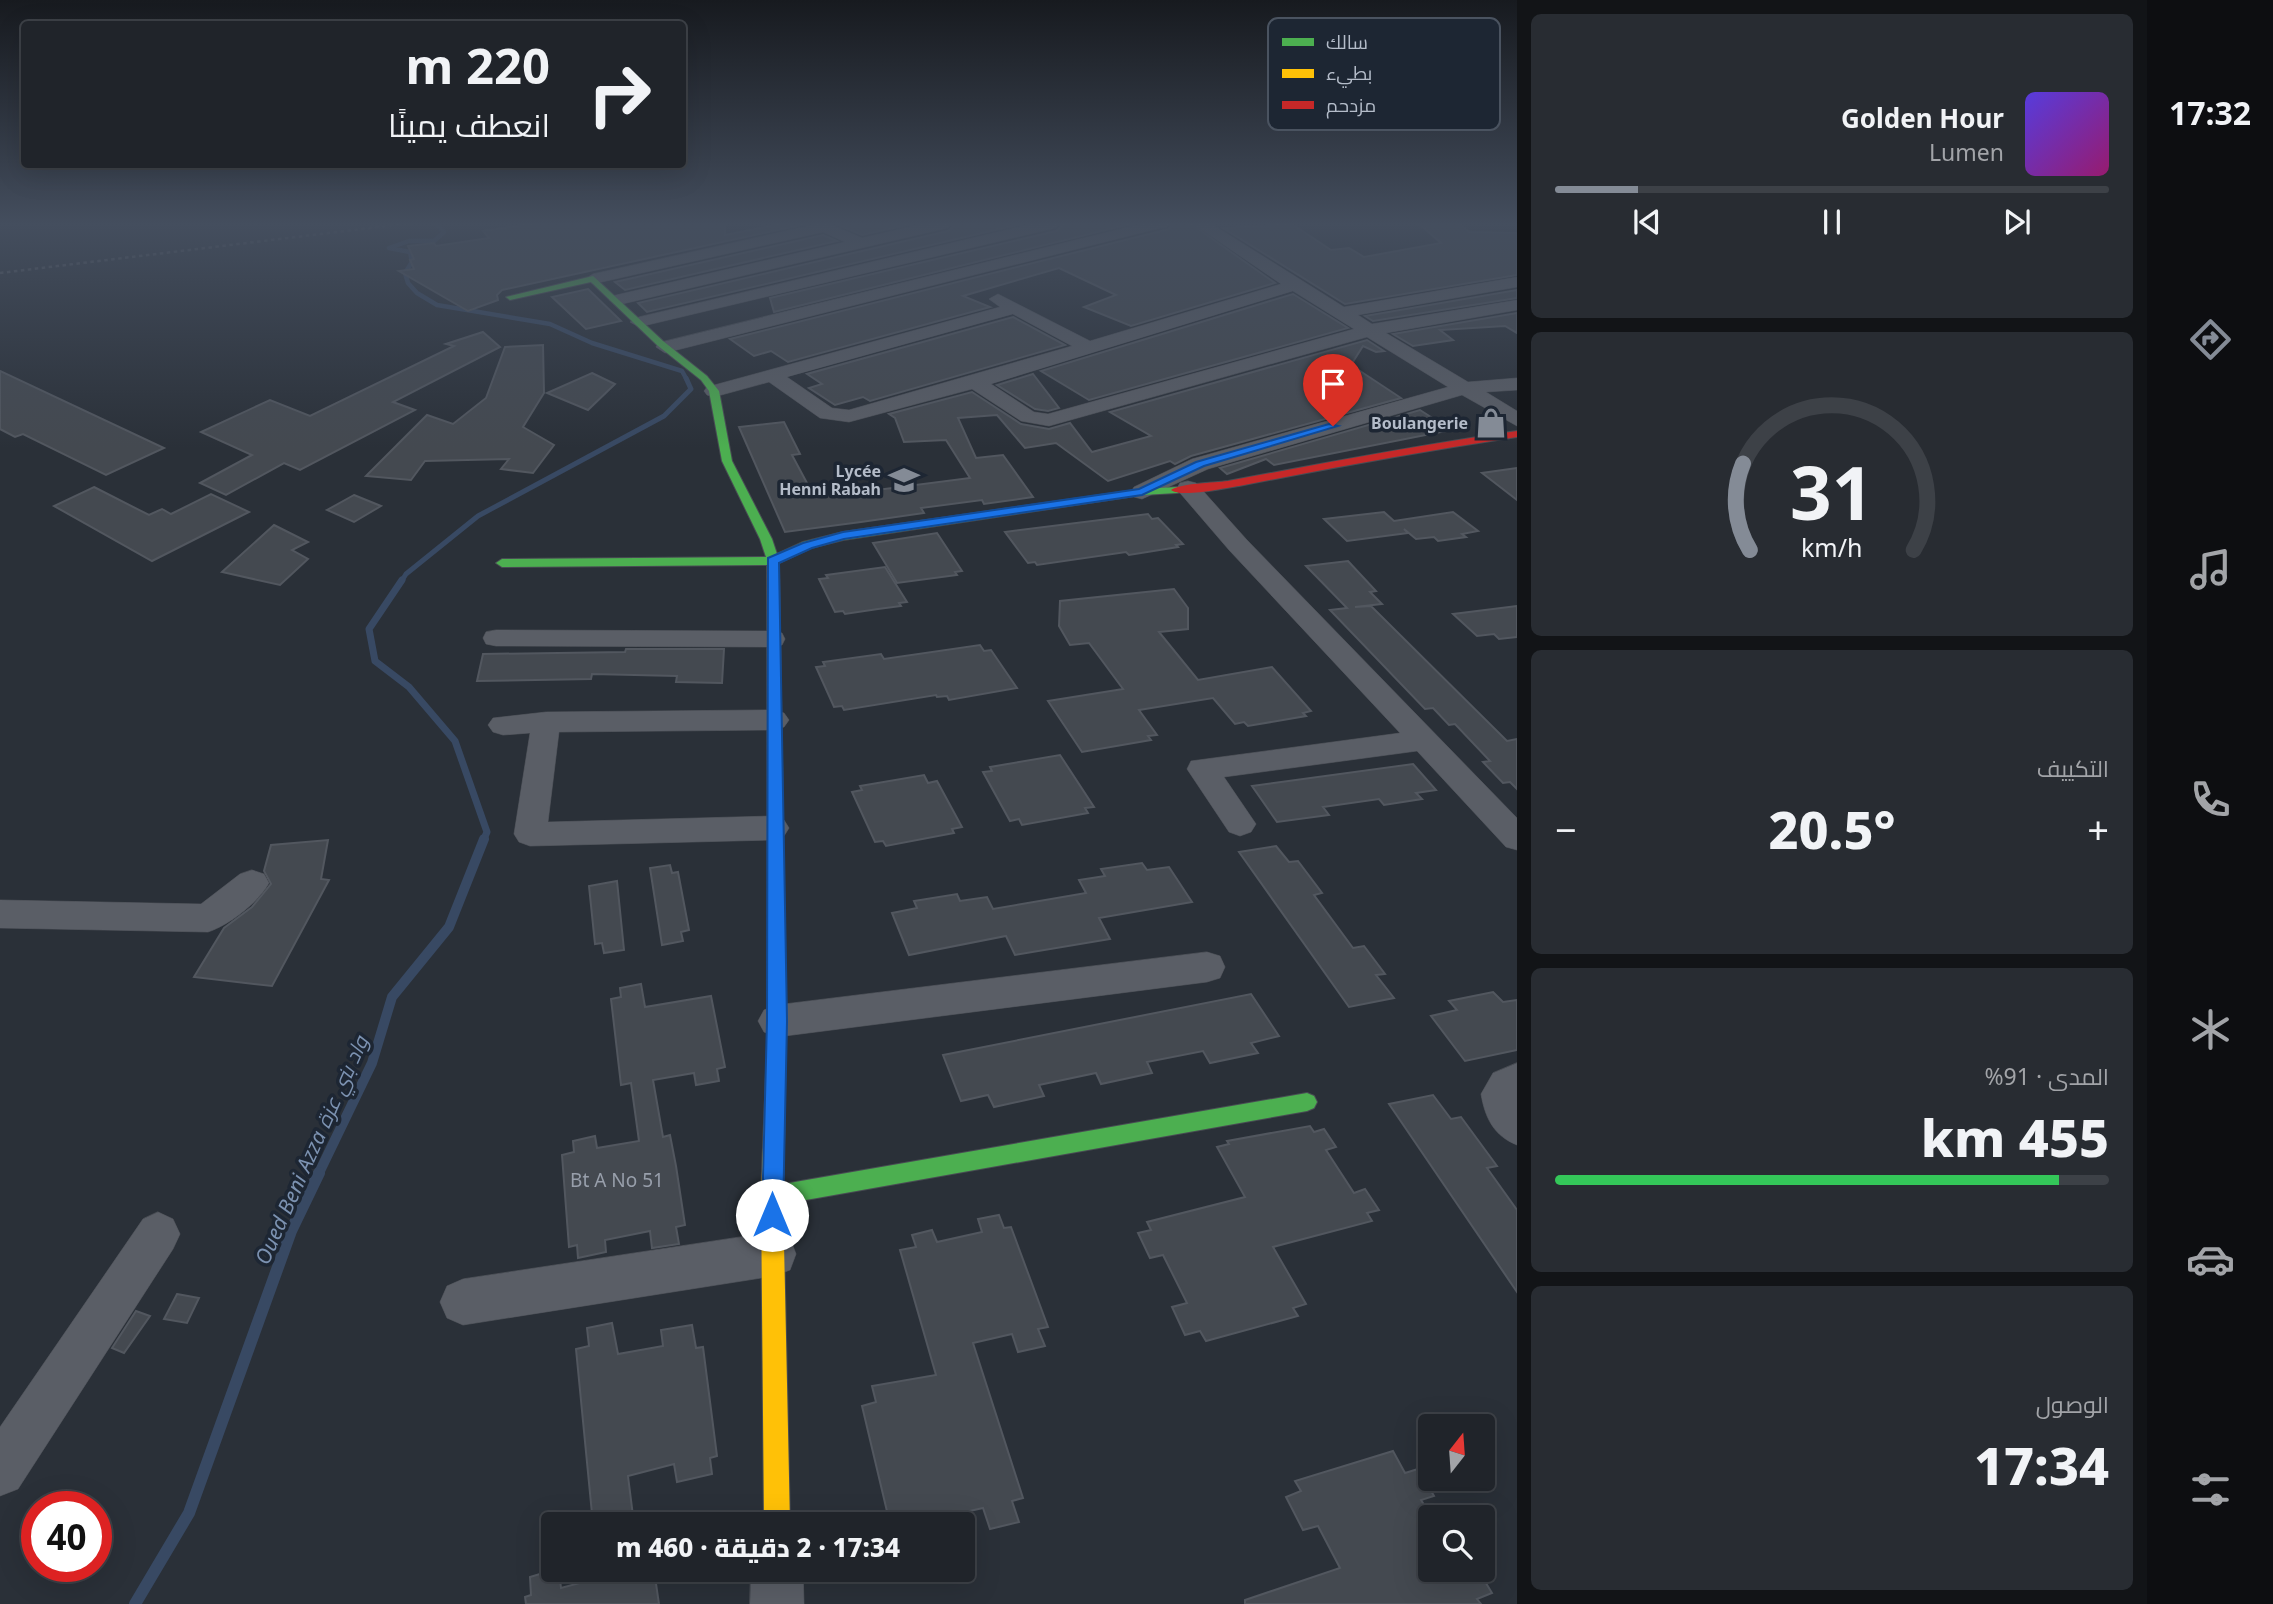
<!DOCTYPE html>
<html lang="ar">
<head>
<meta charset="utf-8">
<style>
  body { margin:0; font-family:"Noto Sans",Cairo,sans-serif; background:#282c32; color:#f1f3f6; direction:rtl; height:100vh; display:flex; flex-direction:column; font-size:26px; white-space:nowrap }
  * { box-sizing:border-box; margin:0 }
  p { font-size:23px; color:#a2a4a8 }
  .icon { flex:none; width:38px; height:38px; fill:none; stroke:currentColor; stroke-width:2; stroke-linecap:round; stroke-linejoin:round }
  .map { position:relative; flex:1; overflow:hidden; direction:ltr }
  .sheet { display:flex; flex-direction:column; gap:14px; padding:14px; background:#121417; width:630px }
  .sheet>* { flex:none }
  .hud { position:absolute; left:21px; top:21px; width:665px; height:147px; border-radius:7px; box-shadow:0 7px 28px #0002,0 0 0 2px #3d4147; direction:rtl; background:#20242a; color:#f1f3f6; overflow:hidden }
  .needle { width:46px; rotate:17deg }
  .tools { position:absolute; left:1418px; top:1414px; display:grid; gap:14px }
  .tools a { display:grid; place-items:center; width:77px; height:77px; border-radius:7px; background:#20242a; box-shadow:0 7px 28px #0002,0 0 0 2px #3d4147; font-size:35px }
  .speed { position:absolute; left:21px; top:1491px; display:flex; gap:14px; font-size:35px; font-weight:700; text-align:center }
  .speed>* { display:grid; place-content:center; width:91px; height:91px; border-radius:50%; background:#20242a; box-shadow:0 7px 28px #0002,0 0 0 2px #3d4147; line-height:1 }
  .speed .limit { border:10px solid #d22; background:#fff; color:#111 }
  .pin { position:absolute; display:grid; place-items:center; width:60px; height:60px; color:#fff; margin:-72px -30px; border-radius:50% 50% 50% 0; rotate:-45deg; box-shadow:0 0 7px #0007 }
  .pin .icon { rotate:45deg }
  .me { position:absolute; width:77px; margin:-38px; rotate:0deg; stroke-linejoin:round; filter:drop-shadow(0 0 5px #0008) }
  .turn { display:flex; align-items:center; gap:24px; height:147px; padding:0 21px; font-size:32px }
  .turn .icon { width:91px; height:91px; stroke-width:2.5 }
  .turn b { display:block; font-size:49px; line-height:60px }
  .big { font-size:52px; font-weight:800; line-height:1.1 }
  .sheet .card { flex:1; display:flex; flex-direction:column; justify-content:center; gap:10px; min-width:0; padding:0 24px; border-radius:10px; background:#282c32 }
  .sheet .dial { align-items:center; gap:0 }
  .dial svg { height:182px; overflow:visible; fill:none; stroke:#3d4147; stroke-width:7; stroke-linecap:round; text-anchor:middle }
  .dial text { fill:#f1f3f6; stroke:none }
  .song { display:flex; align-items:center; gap:21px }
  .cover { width:84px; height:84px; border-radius:10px; background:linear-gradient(135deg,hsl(250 70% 55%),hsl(320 70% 35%)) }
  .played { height:7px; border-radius:4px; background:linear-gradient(90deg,#848b96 15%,#3d4147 15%) }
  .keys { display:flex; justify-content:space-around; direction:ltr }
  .heat { display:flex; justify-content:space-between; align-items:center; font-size:38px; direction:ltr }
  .charge { height:10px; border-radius:5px; background:linear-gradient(90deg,#34c759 91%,#3d4147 0) }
  .trip { position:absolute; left:541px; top:1512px; width:434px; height:70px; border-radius:7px; background:#20242a; box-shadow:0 7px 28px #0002,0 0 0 2px #3d4147; font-weight:800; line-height:70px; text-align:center; direction:rtl }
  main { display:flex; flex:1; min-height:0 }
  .tabs { display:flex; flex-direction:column; width:126px; justify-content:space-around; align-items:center; background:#0d0e11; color:#a2a4a8 }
  .tabs .icon { width:49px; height:49px }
  .tabs .on { color:#848b96 }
  .tabs b { font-size:32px; color:#f1f3f6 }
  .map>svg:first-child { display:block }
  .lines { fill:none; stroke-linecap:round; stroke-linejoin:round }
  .stream-far4 { stroke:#384963; stroke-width:4.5 }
  .stream-far3 { stroke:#384963; stroke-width:5 }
  .stream-far2 { stroke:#384963; stroke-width:7 }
  .stream-far1 { stroke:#384963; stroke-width:10 }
  .stream { stroke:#384963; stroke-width:12 }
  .building { fill:#444950; stroke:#52575f; stroke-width:2 }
  .street-casing { stroke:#484c53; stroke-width:1 }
  .fast-casing { stroke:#484c53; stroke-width:2 }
  .slow-casing { stroke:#484c53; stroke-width:2 }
  .jam-casing { stroke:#484c53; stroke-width:2 }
  .street { fill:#5a5e66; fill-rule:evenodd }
  .fast { fill:#4caf50; fill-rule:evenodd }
  .slow { fill:#ffc107; fill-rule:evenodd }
  .jam { fill:#c62828; fill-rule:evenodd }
  .rail { stroke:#595d64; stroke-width:2.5; stroke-dasharray:3.5 3.5; stroke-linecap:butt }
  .route { fill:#1a73e8; stroke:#114b97; stroke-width:2 }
  .labels { text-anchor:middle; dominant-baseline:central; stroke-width:7; stroke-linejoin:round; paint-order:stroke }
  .far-poi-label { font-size:16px; font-weight:bold; fill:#b4bcc9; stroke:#1d2633; text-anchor:end }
  .near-number-label { font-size:19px; fill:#989fab }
  .water-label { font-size:21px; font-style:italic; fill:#7c92b1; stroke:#1d2633 }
  .key { fill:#1d2633; stroke:#4a5360; stroke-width:2 }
  .key-label { font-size:19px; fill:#b4bcc9 }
</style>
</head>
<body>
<main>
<nav class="tabs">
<b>17:32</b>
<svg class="icon on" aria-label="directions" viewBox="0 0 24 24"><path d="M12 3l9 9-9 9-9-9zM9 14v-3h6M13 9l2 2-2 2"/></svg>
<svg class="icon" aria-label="music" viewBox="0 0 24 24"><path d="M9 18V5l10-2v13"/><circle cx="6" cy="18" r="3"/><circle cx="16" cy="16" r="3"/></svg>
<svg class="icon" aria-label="phone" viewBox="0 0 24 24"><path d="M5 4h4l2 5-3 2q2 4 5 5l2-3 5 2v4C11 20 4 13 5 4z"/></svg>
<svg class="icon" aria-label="climate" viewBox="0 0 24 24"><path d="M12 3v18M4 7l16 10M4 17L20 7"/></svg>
<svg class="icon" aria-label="car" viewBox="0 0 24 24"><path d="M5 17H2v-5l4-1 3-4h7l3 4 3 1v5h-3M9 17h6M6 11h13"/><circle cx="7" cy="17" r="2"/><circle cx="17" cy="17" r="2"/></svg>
<svg class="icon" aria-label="filters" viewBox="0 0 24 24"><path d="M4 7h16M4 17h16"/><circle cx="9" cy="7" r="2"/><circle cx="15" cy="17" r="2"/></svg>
</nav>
<section class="sheet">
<div class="card">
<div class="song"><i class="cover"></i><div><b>Golden Hour</b><p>Lumen</p></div></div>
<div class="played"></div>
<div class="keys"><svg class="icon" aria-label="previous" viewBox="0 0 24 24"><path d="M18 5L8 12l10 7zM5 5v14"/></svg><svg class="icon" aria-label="pause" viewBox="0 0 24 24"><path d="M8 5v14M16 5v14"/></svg><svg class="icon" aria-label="next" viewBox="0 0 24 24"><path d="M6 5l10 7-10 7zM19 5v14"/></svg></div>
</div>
<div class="card dial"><svg viewBox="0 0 100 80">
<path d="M14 69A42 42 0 1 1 86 69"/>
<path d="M14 69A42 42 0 0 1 11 31" stroke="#848b96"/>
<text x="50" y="56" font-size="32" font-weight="700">31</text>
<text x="50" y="72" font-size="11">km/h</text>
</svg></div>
<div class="card"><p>التكييف</p>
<div class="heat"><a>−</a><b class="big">20.5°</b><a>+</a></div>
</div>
<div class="card"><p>المدى · 91%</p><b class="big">455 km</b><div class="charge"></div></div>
<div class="card"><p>الوصول</p><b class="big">17:34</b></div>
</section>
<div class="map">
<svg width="1517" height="1604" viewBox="0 0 1517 1604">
  <rect width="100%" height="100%" fill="#2a3038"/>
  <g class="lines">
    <path class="stream-far4" d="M436,223L444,232L434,241H409L389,248L410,252L412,262L405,273L408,283L417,293L437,305L550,324L592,343L682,371L687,380"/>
    <path class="stream-far3" d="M401,582L406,574L478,516L664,416L691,389L686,378"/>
    <path class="stream-far2" d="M402,580L369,629L375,661L409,687L455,741L487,832L483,841"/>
    <path class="stream-far1" d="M318,1175L372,1063L392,997L449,927L484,839"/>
    <path class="stream" d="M135,1604L189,1513L291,1231L319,1173"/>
  </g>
  <g class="building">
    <path d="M537,223H725V235L785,223H810L502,290L497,295L498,300L468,311L399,271L414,269L410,260L414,259L408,246L434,243L436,246L489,238L483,231Z"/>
    <path d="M834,223H916L862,235Z"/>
    <path d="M957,223H1025L647,312L638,303L948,231Z"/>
    <path d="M1065,223H1134L774,312L770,298L1056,231Z"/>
    <path d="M1174,223H1190L1275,283L1131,326L1084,307L1116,295L1059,268L963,296L990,307L788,362L771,351L754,356L730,339L1169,229Z"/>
    <path d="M1418,223H1459L1469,232L1517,233V275L1345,304L1223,228L1292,224L1331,250L1349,248L1364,257L1441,243Z"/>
    <path d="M823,235L837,241L625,290L615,282Z"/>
    <path d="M588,289L621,321L586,329L552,297Z"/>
    <path d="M1517,290V298L1373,321L1365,316Z"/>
    <path d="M1293,294L1348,328L1089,400L1041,371Z"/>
    <path d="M1517,313V333L1505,326L1440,330L1453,340L1413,346L1393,334Z"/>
    <path d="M1013,317L1065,345L870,401L863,397L835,405L809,388L822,384L807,374Z"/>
    <path d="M483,332L500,347L393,402L415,410L300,470L284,463L226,495L200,483L252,455L201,432L270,400L310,416L454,346L446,344Z"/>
    <path d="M1367,340L1384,351L1376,352L1363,346L1351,365L1401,398L1191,456L1175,464L1170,461L1108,481L1056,443L1025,448L997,415L958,418L976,458L1003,455L1033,497L984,504L982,500L921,508L924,513L861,522L785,532L739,427L784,422L800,454L792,455L815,498L970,478L946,440L904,442L895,418L889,414L972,392L1021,424L1049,429L1070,423L1092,452L1151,436L1110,412Z"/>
    <path d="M543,345L544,393L523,427L554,445L533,473L501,469L509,459L425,461L411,480L366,476L427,415L453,424L486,398L505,347Z"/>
    <path d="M0,371L164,448L106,475L23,434L15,437L0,429Z"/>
    <path d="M592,373L615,384L588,410L547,393Z"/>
    <path d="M1033,374L1059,408L1048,411L1035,409L997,385Z"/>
    <path d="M1420,410L1451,430L1274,465L1266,459L1227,474L1220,468Z"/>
    <path d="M1517,468V500L1482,473Z"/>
    <path d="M94,487L149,515L162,509L171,514L211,494L249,512L152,561L54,506Z"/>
    <path d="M354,495L381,506L354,522L327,510Z"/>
    <path d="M1384,512L1394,521L1453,512L1478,531L1462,534L1466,537L1438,541L1434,537L1416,539L1404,529L1408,533L1347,541L1324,519Z"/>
    <path d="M1148,514L1152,519L1158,518L1183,544L1176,545L1178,547L1129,555L1126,552L1037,565L1035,562L1028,563L1005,532Z"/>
    <path d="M274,525L308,542L292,550L308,559L280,585L222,572Z"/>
    <path d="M937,533L962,571L955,572L957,575L897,583L873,543Z"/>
    <path d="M1348,561L1376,591L1370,592L1382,604L1355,607L1371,606L1507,741L1517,739V789L1510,782L1503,783L1483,762L1490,761L1455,724L1449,725L1433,708L1425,709L1330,610L1347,608L1306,566Z"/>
    <path d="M885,567L907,602L899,603L901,606L878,609L845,614L843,611L835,612L819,579L828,578L826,575Z"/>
    <path d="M1174,589L1188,608V629L1159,632L1198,680L1272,667L1311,711L1303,713L1306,716L1248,726L1244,722L1235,724L1213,698L1139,710L1157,735L1148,736L1151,740L1082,752L1048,701L1123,689L1089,643L1070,645L1059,626L1060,601Z"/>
    <path d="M1517,606V637L1499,639L1494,634L1477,636L1453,614Z"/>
    <path d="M980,645L984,651L991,650L1017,688L949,700L947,696L937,697L936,695L844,710L842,706L834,707L816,667L825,666L823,662L881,654L884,659Z"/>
    <path d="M626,649H724L722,683L676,682L677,676L592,674L591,679L477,681L483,654L625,652Z"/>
    <path d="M1060,755L1094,807L1085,808L1088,813L1022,825L1019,819L1010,821L983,772L992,771L990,767Z"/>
    <path d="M1413,764L1436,790L1416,793L1422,799L1384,805L1379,799L1323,807L1329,815L1277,822L1252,786Z"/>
    <path d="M924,775L928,783L937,781L962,827L952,829L954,833L886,846L883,841L875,842L852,792L862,790L860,786Z"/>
    <path d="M328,840L321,879L329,880L272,986L194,977L224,928L252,907L271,884L264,871L271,845Z"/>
    <path d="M1276,846L1289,862L1298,861L1322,893L1314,895L1353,948L1364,946L1385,974L1376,975L1394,998L1349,1007L1239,852Z"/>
    <path d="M1142,863L1147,870L1169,867L1192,902L1099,918L1110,939L1015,955L1006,936L909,955L892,913L917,908L914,901L957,894L960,901L987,897L993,909L1086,893L1079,880L1105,876L1101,869Z"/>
    <path d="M670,865L672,873L678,872L689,930L681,932L683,941L662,945L650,868Z"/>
    <path d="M617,881L624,950L604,953L602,943L595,944L589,886Z"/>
    <path d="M641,984L645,1007L711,996L725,1067L717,1069L719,1081L696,1085L694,1073L653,1080L663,1137L670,1135L676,1166L685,1225L676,1227L679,1244L652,1248L650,1231L605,1240L606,1252L578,1258L577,1245L569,1247L562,1155L574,1152L573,1141L595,1136L597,1148L639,1141L631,1083L621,1085L611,999L621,997L620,988Z"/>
    <path d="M1493,992L1503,1002L1517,1000V1050L1465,1061L1431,1016L1457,1010L1449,1001Z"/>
    <path d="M1251,994L1279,1036L1251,1043L1258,1053L1210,1063L1203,1051L1147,1062L1152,1073L1101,1084L1096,1073L1039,1085L1044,1096L994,1107L988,1095L961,1101L943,1055Z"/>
    <path d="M1433,1095L1451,1119L1461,1117L1497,1166L1487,1168L1517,1210V1292L1389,1104Z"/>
    <path d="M1310,1126L1314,1132L1324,1129L1336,1147L1326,1150L1354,1193L1365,1189L1379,1210L1367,1213L1372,1221L1273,1247L1306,1304L1293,1308L1298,1316L1206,1341L1200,1331L1185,1335L1172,1307L1187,1303L1163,1255L1150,1258L1138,1233L1151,1230L1147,1222L1245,1197L1217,1147L1229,1144L1227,1141Z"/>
    <path d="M999,1215L1004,1228L1011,1227L1048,1327L1038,1329L1045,1346L1018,1352L1012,1334L973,1343L1023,1498L1012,1501L1019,1522L990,1529L983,1508L930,1520L931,1524H890L862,1406L876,1402L872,1386L936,1375L900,1250L916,1247L912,1235L932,1230L937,1242L982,1232L978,1219Z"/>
    <path d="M177,1294L199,1298L187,1323L164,1319Z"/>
    <path d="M136,1311L150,1316L124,1353L112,1348Z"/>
    <path d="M612,1323L618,1354L663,1346L661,1330L692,1325L696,1348L703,1347L717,1456L710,1458L712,1474L677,1482L674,1464L628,1476L634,1524H593L576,1349L589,1346L587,1328Z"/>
    <path d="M1393,1451L1405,1473L1418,1469L1434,1496L1421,1500L1430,1514V1570H1478L1492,1593L1477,1599L1481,1604H1245V1600L1340,1568L1318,1526L1303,1530L1286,1497L1301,1491L1295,1481Z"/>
    <path d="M553,1570H559L561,1588L606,1576V1570H654L659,1604H526L525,1597L531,1595L530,1577Z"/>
  </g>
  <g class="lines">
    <g class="street-casing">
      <g id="street">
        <path d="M822,223L830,224L862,238L927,223H955L947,228L618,305L609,300L612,296L845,242L823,232L593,284L585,279L593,274Z"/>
        <path d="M1036,223H1063L1055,228L639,327L630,322L639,317Z"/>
        <path d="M1145,223H1171L1168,226L665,353L656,347L658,343Z"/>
        <path d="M1192,223H1210L1344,307L1517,277V287L1358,315L1372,324L1517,300V310L1386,333L1468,382L1517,378V390L1486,392L1517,411V426L1462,395L1208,469L1142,499L1134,497L1131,492L1134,487L1192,459L1448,387L1367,337L1049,426L1021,421L972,389L849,422L820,418L769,382L714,397L707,395L704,391L707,387L1000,307L989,299L998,294L1090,341L1281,284ZM1293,291L1354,329L1048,414L1034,412L991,384ZM1013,314L1072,346L849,410L832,408L787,377Z"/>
        <path d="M1188,481L1196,483L1247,540L1517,818V850L1506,847L1417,751L1224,777L1256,824L1251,832L1240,836L1229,832L1187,769L1191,761L1400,733L1229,550L1180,493L1177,488L1180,483Z"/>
        <path d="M496,630L772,631L782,633L785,639L782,645L772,647L496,646L486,644L483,638L486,632Z"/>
        <path d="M774,710L784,713L789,720L784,727L774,730L559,732L548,822L773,816L784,820L789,828L784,836L773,840L530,846L519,842L514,834L530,733L503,735L493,732L488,725L493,718L546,712Z"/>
        <path d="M252,870L264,874L269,883C258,903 229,925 208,932L0,928V900L201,904L240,874Z"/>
        <path d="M1207,952L1220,956L1225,967L1220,978L1207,982L777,1037L764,1032L758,1021L764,1010L777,1005Z"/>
        <path d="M1517,1063V1145C1494,1136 1485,1118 1481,1094L1493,1073Z"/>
        <path d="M158,1212L173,1219L180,1234L173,1249L18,1489L0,1496V1427L143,1219Z"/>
        <path d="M774,1232L790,1238L796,1254L790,1270L774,1276L463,1325L447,1318L440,1302L447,1286L463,1279Z"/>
        <path d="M751,1570H803L804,1604H750Z"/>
      </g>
    </g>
    <g class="fast-casing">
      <g id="fast">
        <path d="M593,276L663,341L707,376L719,391L732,461L772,539L777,554L803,542L843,532L1142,489L1177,487L1183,490L1177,493L1142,495L843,540L811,548L779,563L786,1021L785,1098L782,1104L775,1107L768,1104L765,1098L768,1021L767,565L502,567L496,563L502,559L766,557L760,539L722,461L709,391L701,380L657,345L591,282L510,300L506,297Z"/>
        <path d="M1307,1093L1314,1096L1317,1102L1314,1108L1307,1111L772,1206L764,1203L761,1196L764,1189L772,1186Z"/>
      </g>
    </g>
    <g class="slow-casing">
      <path id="slow" d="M775,1089L782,1092L785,1098L783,1196L790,1524H764L761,1196L765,1098L768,1092Z"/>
    </g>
    <g class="jam-casing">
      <path id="jam" d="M1517,431V437C1424,451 1331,468 1239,486C1224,488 1182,498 1171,490C1181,483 1214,483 1228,481C1324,463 1420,445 1517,431Z"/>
    </g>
    <use href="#street" class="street"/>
    <use href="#fast" class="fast"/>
    <use href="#slow" class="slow"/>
    <use href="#jam" class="jam"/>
    <path class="rail" d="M0,273L411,223"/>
  </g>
  <linearGradient id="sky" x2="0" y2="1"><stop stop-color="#171a1f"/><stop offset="0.5" stop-color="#444e5e"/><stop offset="1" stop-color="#444e5e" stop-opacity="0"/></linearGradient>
  <rect width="1517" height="448" fill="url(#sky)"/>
  <path class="route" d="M1329,424L1338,426L1204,466L1142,495L844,539L812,548L779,563L787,1021L783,1215L780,1223L772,1226L765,1223L762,1215L767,1021L768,558L803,543L843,532L1139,489L1196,462Z"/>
  <defs>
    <g id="shop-bare" transform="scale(2.415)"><path d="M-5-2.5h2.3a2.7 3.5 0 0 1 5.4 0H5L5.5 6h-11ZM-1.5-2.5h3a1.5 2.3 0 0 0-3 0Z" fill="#848b96" stroke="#1d2633" stroke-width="2.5" paint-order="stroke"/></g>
    <g id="school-bare" transform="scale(2.415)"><path d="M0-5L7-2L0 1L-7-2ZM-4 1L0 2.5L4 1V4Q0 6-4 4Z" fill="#848b96" stroke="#1d2633" stroke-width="2.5" paint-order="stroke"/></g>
  </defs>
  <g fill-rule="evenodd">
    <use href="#shop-bare" x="1491" y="423"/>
    <use href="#school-bare" x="904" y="480"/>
  </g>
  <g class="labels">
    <g class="far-poi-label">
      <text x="1468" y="423">Boulangerie</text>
      <text x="881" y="471">Lycée<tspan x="881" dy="18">Henni Rabah</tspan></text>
    </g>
    <g class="near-number-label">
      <text x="617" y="1180">Bt A No 51</text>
    </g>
    <g class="water-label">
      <text transform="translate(311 1150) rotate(-66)">Oued Beni Azza واد بني عزة</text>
    </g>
  </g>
  <rect x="1268" y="18" width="232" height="112" rx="10" class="key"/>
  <rect x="1282" y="38" width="32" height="8" fill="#4caf50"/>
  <rect x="1282" y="69" width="32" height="9" fill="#ffc107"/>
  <rect x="1282" y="101" width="32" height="8" fill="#c62828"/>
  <g class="key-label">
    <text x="1326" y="49">سالك</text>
    <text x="1326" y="80">بطيء</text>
    <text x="1326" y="112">مزدحم</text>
  </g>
</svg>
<div class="tools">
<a><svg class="needle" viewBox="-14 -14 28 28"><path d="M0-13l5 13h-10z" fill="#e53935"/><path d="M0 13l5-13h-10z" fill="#a2a4a8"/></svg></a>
<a><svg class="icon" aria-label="search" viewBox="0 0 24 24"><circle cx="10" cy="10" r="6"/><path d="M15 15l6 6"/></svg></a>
</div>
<div class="speed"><div class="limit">40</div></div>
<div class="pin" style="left:1333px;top:426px;background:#d93025"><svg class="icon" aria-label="arrive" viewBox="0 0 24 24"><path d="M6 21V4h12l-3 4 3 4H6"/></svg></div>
<svg class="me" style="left:772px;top:1215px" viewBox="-20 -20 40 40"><circle r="19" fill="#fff"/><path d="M0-13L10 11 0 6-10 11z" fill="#1a73e8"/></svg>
<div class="trip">17:34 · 2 دقيقة · 460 m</div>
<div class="hud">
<div class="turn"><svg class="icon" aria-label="right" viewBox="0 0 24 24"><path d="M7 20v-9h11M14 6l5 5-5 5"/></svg><div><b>220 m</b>انعطف يمينًا</div></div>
</div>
</div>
</main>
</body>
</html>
